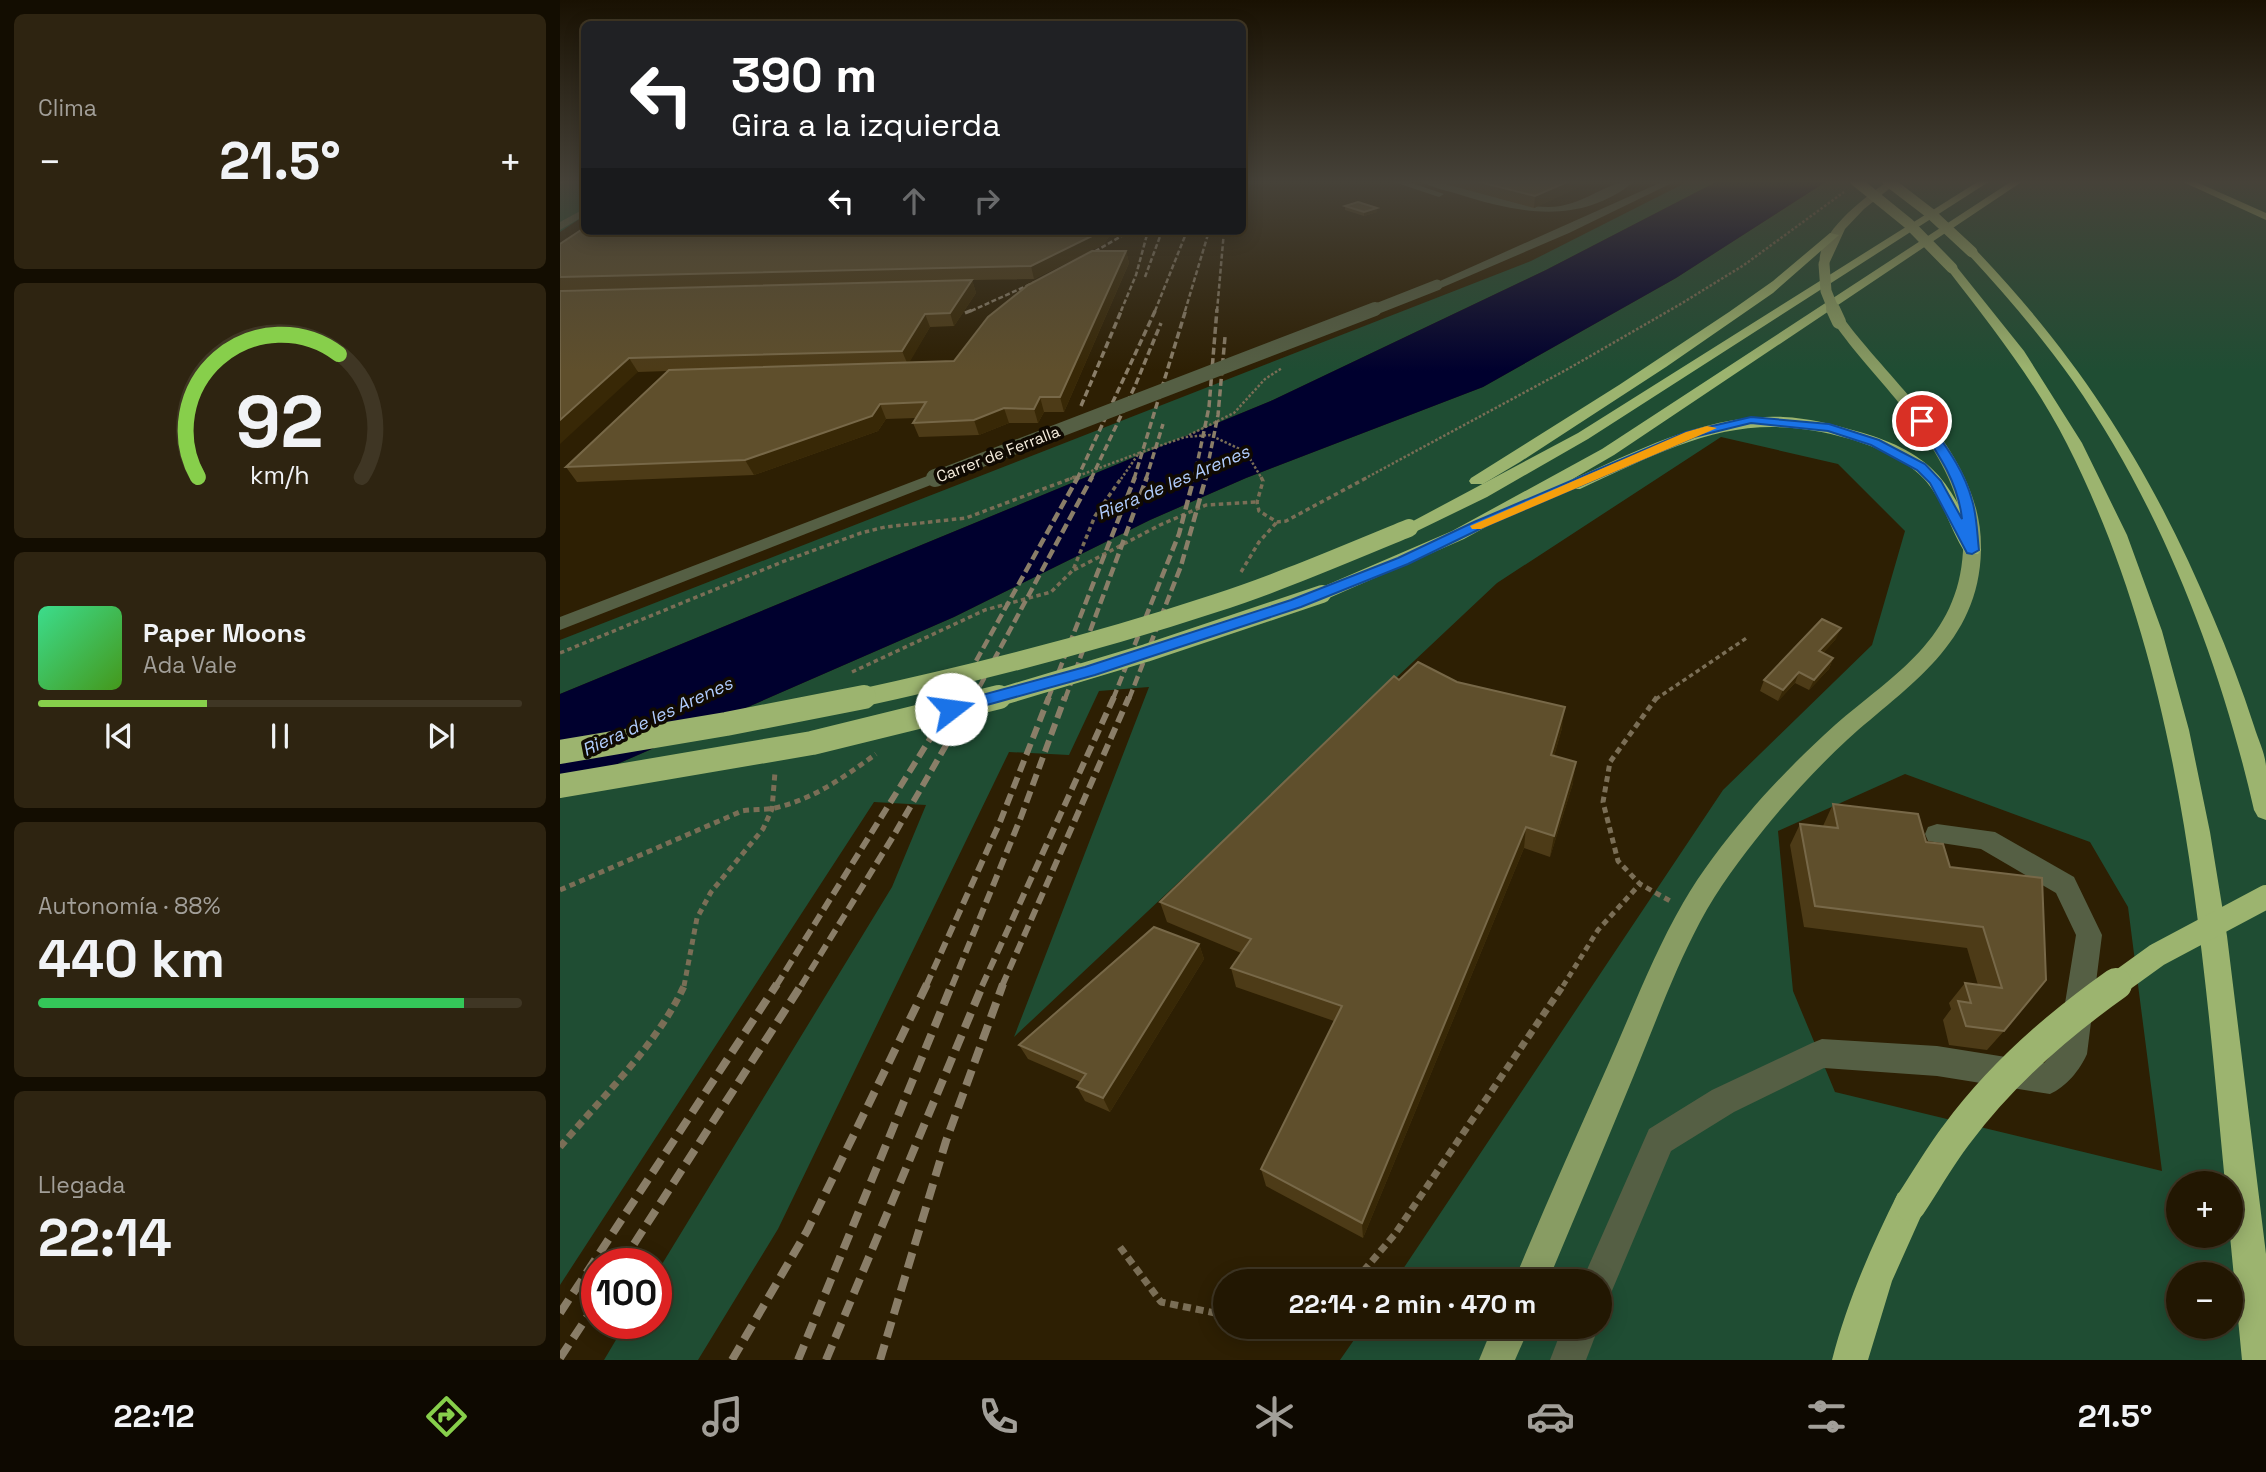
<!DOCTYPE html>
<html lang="es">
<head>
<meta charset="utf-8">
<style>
  body { margin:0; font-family:"Space Grotesk",sans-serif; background:#2e2411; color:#f1f3f6; height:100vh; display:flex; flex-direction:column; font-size:26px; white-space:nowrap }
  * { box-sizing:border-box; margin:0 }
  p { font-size:23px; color:#a29f99 }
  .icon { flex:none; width:38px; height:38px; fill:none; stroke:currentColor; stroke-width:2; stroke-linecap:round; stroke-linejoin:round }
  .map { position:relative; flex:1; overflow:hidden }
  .drawer { display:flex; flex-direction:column; gap:14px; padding:14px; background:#130d01; width:560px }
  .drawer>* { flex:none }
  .banner { position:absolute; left:21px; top:21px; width:665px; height:214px; border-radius:10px; box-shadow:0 4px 18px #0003,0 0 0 2px #3f3624; background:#202124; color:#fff; overflow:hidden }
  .buttons { position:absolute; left:1606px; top:1171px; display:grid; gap:14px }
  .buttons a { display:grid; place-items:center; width:77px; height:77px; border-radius:50%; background:#221702; box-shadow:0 4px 18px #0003,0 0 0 2px #3f3624; font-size:35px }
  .speed { position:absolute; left:21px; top:1248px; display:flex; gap:14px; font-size:35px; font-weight:700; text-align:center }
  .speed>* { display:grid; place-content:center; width:91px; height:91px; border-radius:50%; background:#221702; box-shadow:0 4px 18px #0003,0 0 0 2px #3f3624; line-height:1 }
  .speed .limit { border:10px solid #d22; background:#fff; color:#111 }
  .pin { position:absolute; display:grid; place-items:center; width:60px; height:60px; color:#fff; margin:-30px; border:4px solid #fff; border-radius:50%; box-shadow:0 2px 7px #0007 }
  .me { position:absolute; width:77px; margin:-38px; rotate:75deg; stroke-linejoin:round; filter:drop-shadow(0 0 5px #0008) }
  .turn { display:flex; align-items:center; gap:24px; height:147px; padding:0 35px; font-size:32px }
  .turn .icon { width:91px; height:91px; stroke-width:2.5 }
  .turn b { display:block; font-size:49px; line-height:60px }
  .lanes { display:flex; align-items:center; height:66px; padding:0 35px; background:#0003; justify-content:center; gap:35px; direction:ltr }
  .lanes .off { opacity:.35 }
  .big { font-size:52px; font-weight:700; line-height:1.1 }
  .drawer .widget { flex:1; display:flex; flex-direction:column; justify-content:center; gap:10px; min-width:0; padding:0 24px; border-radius:10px; background:#2e2411 }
  .drawer .dial { align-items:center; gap:0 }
  .dial svg { height:182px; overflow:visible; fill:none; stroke:#3f3624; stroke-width:7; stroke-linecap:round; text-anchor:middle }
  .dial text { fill:#f1f3f6; stroke:none }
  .song { display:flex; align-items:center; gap:21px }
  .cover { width:84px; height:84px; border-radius:10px; background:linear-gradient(135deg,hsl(150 70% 55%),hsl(100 70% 35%)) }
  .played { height:7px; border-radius:4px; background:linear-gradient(90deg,#87cf4b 35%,#3f3624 35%) }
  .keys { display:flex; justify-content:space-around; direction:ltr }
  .heat { display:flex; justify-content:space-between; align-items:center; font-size:38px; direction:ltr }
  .charge { height:10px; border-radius:5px; background:linear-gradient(90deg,#34c759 88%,#3f3624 0) }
  .trip { position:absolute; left:653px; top:1269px; width:399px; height:70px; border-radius:35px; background:#221702; box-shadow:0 4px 18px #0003,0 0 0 2px #3f3624; font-weight:700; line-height:70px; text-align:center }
  .menu { display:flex; height:112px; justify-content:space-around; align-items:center; background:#0e0901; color:#a29f99 }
  .menu .icon { width:49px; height:49px }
  .menu .selected { color:#87cf4b }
  .menu b { font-size:32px; color:#f1f3f6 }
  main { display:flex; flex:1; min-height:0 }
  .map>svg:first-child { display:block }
  .green { fill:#1f4d33; fill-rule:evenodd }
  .water { fill:#00002e }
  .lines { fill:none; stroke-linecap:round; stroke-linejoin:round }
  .path-far3 { stroke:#7a6e56; stroke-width:2.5; stroke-dasharray:2.5 2; stroke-linecap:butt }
  .path-far2 { stroke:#7a6e56; stroke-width:3.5; stroke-dasharray:4.5 3.5; stroke-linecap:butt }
  .path-far1 { stroke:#7a6e56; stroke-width:5; stroke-dasharray:6 4.5; stroke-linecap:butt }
  .path { stroke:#7a6e56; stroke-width:7; stroke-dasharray:8 5; stroke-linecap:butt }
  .minor { fill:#555f44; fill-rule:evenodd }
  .major { fill:#889c63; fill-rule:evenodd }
  .highway { fill:#9cb46f; fill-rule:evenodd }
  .rail-far4 { stroke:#8a7e68; stroke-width:2.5; stroke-dasharray:5 2.5; stroke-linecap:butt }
  .rail-far3 { stroke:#8a7e68; stroke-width:3.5; stroke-dasharray:7 3.5; stroke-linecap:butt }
  .rail-far2 { stroke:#8a7e68; stroke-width:4.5; stroke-dasharray:10 4.5; stroke-linecap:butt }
  .rail-far1 { stroke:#8a7e68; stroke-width:6; stroke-dasharray:12 6; stroke-linecap:butt }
  .rail { stroke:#8a7e68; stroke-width:8; stroke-dasharray:16 8; stroke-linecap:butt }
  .minor-bridge-far2 { stroke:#555f44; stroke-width:11 }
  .minor-bridge-far1 { stroke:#555f44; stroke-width:14 }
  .minor-bridge { stroke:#555f44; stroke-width:18 }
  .major-bridge-far1 { stroke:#889c63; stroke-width:11 }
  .major-bridge { stroke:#889c63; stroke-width:14 }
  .highway-bridge-far3 { stroke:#9cb46f; stroke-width:11 }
  .highway-bridge-far2 { stroke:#9cb46f; stroke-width:18 }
  .highway-bridge-far1 { stroke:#9cb46f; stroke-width:24 }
  .highway-bridge { stroke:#9cb46f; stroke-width:32 }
  .wall { fill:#4d3b17 }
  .shaded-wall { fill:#382806 }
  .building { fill:#5f4f2c; stroke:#776848; stroke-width:2 }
  .route { fill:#1a73e8; stroke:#114b97; stroke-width:2 }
  .slow { fill:#f59e0b }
  .labels { text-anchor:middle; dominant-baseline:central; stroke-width:7; stroke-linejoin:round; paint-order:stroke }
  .far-street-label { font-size:16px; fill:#f7eede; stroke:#100a02 }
  .far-water-label { font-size:18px; font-style:italic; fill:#b1cdfe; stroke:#100a02 }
</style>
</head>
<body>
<main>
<section class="drawer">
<div class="widget"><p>Clima</p>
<div class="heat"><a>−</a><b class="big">21.5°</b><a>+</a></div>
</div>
<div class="widget dial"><svg viewBox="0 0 100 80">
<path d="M14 69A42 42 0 1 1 86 69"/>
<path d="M14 69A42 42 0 0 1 76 15" stroke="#87cf4b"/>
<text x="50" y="56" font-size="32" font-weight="700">92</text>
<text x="50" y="72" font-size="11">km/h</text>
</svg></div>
<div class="widget">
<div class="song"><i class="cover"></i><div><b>Paper Moons</b><p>Ada Vale</p></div></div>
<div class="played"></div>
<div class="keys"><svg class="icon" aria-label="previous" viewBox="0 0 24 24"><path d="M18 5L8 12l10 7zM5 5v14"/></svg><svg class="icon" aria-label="pause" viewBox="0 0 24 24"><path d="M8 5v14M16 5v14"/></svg><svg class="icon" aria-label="next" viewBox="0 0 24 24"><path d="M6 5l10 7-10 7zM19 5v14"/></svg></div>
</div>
<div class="widget"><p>Autonomía · 88%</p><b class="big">440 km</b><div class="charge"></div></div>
<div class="widget"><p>Llegada</p><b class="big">22:14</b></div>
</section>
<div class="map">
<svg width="1706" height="1360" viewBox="0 0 1706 1360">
  <rect width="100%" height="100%" fill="#2d1f03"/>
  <g class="green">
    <path d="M0,181H24V216L0,232Z"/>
    <path d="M1129,181H1158L986,270L713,400L0,694V640L971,261Z"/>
    <path d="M1267,181H1706V1360H780L803,1327L1040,1326V1281H835L1163,790L1312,645L1345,531L1278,464L1161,437L937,583L454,1037L589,687L539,691L509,755L449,752L218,1229L138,1360H44L66,1323H96V1274L332,887L366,805L314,802L0,1285V789L394,617L590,520L686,478L923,387L1116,278ZM1345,774L1530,842L1568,907L1602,1171L1275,1092L1233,991L1218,831ZM1619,1183H1671V1236H1619ZM1619,1274H1671V1326H1619Z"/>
  </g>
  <path class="water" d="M1158,181H1267L1116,278L923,387L686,478L590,520L394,617L0,789V694L713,400L986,270Z"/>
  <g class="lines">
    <g class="path-far3">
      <path d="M0,183L4,181"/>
      <path d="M629,435L674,413L705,379L722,368"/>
      <path d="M510,479L579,453"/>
      <path d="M561,479L579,453L625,437L650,435L686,452L702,479"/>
      <path d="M804,479L1006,370L1119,305L1184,265L1284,192"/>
    </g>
    <g class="path-far2">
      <path d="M701,477L703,481L697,502L699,511L717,522L726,521L808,477"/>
      <path d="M514,570L600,525L646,505L697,502"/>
      <path d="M681,572L699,542L717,522"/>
      <path d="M0,653L222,562L301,533L325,527L406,518L515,477"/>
      <path d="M292,672L425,610L491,592L513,570L535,516L562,477"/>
      <path d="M1096,699L1188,637"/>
    </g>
    <g class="path-far1">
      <path d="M1097,697L1050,762L1043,802L1058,861L1080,884L1112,902"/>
      <path d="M0,890L182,811C193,809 204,810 215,808C254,799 284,777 316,754"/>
      <path d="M124,986L137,918L151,892L203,829L212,809L215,772"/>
      <path d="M1003,986L1038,930L1080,884"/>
    </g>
    <g class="path">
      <path d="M0,1147C42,1097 98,1044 125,984"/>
      <path d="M560,1247L601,1302L665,1315"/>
      <path d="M795,1281L835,1234L1004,984"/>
      <path d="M719,1326L750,1333L755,1326"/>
    </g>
    <g class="minor">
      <path d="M831,181H846L884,194L879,197Z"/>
      <path d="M861,181C902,180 944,206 988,207C1024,207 1046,180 1075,181C1021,225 962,214 901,195C889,191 872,188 861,181Z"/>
      <path d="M1104,181H1116L1009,233L881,288L871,285Z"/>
      <path d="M24,209V216L0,230V222Z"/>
      <path d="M375,473L383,478L381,481L0,630V617Z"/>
      <path d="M1377,824L1435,832L1514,877L1542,935L1527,1054C1520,1070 1506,1087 1490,1094L1377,1076L1264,1068L1174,1112L1111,1151L1051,1293L1040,1298V1281H1022L1089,1129L1152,1090L1252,1043L1262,1039L1377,1046L1484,1063L1498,1047L1516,935L1496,893L1421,849L1368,841L1365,834L1368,827Z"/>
      <path d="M1003,1326H1039L1026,1360H990Z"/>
    </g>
    <g class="major">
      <path d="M1328,181H1339L1304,209L1285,229L1268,266H1260C1254,235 1305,197 1328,181Z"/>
      <path d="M1279,318L1284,319C1336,389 1423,456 1421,550C1419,644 1348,685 1287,740C1258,767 1230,797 1205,828C1181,858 1158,888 1140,922C1114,971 1095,1024 1074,1075C1046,1143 1017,1212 988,1281H954C984,1208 1016,1137 1048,1065C1072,1011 1093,955 1123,903C1141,872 1163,843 1187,815C1214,783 1244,753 1275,725C1334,674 1398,639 1403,551C1408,457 1322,392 1273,322Z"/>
      <path d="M933,1326H970L955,1360H919Z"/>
    </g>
    <g class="highway">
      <path d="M1419,181H1430L1028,439L927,497L855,532H843L840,528L1018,433Z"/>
      <path d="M1452,181H1463L1054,455L1011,480C1077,451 1148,413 1223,417C1248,418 1272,424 1296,431C1326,439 1358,452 1379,476C1398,498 1408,525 1421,550L1418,554H1406C1390,530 1384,501 1364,479C1345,459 1316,447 1290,439C1180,407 1117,445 1020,489H1008L1006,485L1008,482L904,539L769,598H755L752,594L755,590L892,531L1042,449Z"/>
      <path d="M1621,181H1634L1706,213V220Z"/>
      <path d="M1270,233L1279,235L1213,293L1106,367L960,462L923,484H911L909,481L911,478L1059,385L1169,312L1213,281Z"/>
      <path d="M1408,250H1416C1523,362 1593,474 1653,617C1668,652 1682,689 1694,726C1698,739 1705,753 1706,766C1706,784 1706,802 1706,820L1698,817L1694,810C1660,661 1601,507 1513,381C1481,336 1446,295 1408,254Z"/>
      <path d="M1388,266H1396L1464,351L1522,443L1567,535L1602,631L1629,730L1650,832L1667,936L1706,1254V1360H1682L1670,1236L1671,1183H1665C1641,932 1623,673 1507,444C1475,381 1431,326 1388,270Z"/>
      <path d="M1350,1189L1362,1193L1366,1205L1332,1281L1308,1360H1272C1287,1302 1311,1247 1338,1193Z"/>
    </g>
    <g class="rail-far4">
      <path d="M682,188L685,181"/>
      <path d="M522,259L570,231"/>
      <path d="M585,277L602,231"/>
      <path d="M411,311L484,278"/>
      <path d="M561,311L576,275L588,231"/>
      <path d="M595,311L627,231"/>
      <path d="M625,311L649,231"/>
      <path d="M657,311L664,231"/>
    </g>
    <g class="rail-far3">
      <path d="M405,313L415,309"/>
      <path d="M521,406L562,309"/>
      <path d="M517,479L596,309"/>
      <path d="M531,479L575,386L601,323"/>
      <path d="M574,479L626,309"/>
      <path d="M586,479L603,424"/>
      <path d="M634,479L649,407L657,309"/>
      <path d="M645,479L658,415L665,337"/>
    </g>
    <g class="rail-far2">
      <path d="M395,699L518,477"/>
      <path d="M413,699L532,477"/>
      <path d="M488,699L575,477"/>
      <path d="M505,699L587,477"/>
      <path d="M553,699L619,534L634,477"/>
      <path d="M569,699L621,566L646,477"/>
    </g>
    <g class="rail-far1">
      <path d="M216,986L396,697"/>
      <path d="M241,986L334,835L414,697"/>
      <path d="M366,986L440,822L489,697"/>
      <path d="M392,986L461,817L505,697"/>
      <path d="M422,986L554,697"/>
      <path d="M442,986L569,697"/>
    </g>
    <g class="rail">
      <path d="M61,1264L242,984"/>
      <path d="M0,1313L217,984"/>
      <path d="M0,1358L37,1302"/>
      <path d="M172,1360L247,1231L367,984"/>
      <path d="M238,1360L392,984"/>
      <path d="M266,1360L423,984"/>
      <path d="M320,1360L386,1141L443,984"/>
    </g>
    <path class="minor-bridge-far2" d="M811,311L877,285"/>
    <path class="minor-bridge-far1" d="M375,478L815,309"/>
    <path class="minor-bridge" d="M375,478L378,477"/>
    <path class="major-bridge-far1" d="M1264,264L1266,291L1274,311"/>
    <path class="major-bridge" d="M1273,309L1279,322"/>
    <g class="highway-bridge-far3">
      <path d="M1296,181L1349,224L1392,268"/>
      <path d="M1328,181L1371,214L1412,252"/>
    </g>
    <g class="highway-bridge-far2">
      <path d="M296,699C417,673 538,642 656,603C721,582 785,554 849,528"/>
      <path d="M433,699L586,653L762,594"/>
    </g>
    <g class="highway-bridge-far1">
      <path d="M0,752L166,724L304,697"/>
      <path d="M0,786L252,743L439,697"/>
      <path d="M1554,986L1597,955L1706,897"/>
    </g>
    <path class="highway-bridge" d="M1350,1205C1366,1181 1380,1156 1397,1134C1440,1076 1498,1025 1556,984"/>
  </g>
  <g class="wall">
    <path d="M874,181H1032L974,208Z"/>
    <path d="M785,206L817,208V212L804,216L785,210Z"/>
    <path d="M24,231H549L550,235L544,244L474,279L412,280L416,293L394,326L370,327L349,362L394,361L566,251L569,263L504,412H484L478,423H449L419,435L359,437L353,423L356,418L326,419L318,431L194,475L17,482L6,467L108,371L78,372L0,291L386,281L0,290V244Z"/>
    <path d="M1276,639L1263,653L1273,658L1269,669L1249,690L1235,683L1218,701L1200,691L1204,680Z"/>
    <path d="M839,680L897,682L1002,728L994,756L1013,783L990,857L964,848L803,1238L706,1186L701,1169L774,1021L676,987L671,968L681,953L607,922L600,902Z"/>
    <path d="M1273,804L1366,842L1390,867L1482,878L1444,1031L1427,1050L1389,1045L1383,1020L1391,1009L1389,1003L1405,983L1418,985L1407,948L1244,927L1230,845L1240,824L1263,826Z"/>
    <path d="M639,944L644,959L550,1112L525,1101L517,1087L521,1082L468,1059L459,1045Z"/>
  </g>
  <g class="shaded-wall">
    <path d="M1009,181H1032L974,208L975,196Z"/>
    <path d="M817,208V212L804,216V212Z"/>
    <path d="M542,231H549L550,235L544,244L474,279L471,266Z"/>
    <path d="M566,251L569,263L504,412L500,397Z"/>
    <path d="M412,280L416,293L394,326L390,313Z"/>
    <path d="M365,314L370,327L348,365L342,351Z"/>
    <path d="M69,358L78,372L0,444V420Z"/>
    <path d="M480,397L484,412L478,423L474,409Z"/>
    <path d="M320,404L326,419L318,431L194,475L185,460Z"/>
    <path d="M444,408L449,423L419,435L414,420Z"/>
    <path d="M1281,628L1276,639L1255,662L1259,651Z"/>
    <path d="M1273,658L1269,669L1249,690L1254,680Z"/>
    <path d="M1239,672L1235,683L1218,701L1223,690Z"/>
    <path d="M1005,707L1002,728L988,777L991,755Z"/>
    <path d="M1016,762L1013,783L990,857L994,836Z"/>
    <path d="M966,827L964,848L803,1238L802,1223Z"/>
    <path d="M639,944L644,959L550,1112L543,1098Z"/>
  </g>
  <g class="building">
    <path d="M916,181H1009L975,196Z"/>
    <path d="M798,202L817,208L804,212L785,206Z"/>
    <path d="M24,228V231H542L471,266L0,277V244Z"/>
    <path d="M532,251H566L500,397H480L474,409L444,408L414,420L353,423L366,402L320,404L312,416L185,460L6,467L109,370L394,361L428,317L468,285Z"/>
    <path d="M412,280L390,313L365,314L342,351L69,358L0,420V291Z"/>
    <path d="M1262,619L1281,628L1259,651L1273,658L1254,680L1239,672L1223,690L1204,680Z"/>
    <path d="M858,662L897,682L1005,707L991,755L1016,762L994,836L966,827L802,1223L701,1169L782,1006L671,968L691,939L600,902L834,676L839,680Z"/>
    <path d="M1273,804L1358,814L1366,842L1383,844L1390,867L1482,878L1486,980L1444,1031L1406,1026L1398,1001L1411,1003L1405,983L1442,988L1423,927L1255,906L1240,824L1278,828Z"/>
    <path d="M594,927L639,944L543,1098L517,1087L526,1074L459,1045Z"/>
  </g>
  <linearGradient id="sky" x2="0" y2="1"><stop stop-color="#191102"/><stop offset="0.49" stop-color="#464239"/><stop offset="1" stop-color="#464239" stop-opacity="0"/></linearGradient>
  <rect width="1706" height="371" fill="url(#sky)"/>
  <path class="route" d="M1191,417L1269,424L1319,440L1365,464L1381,481L1402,519C1398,481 1377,452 1356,421L1366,418C1384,444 1404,469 1412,500C1417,516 1417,534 1419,550L1412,554L1407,553L1370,483L1357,470L1311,445L1268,431L1191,423L1134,437L924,527L848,564L741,607L535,675L391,715L383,709L385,705L525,667L731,600L838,558L914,522L1126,432Z"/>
  <path class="slow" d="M1147,426L1157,428L921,529H912L910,526L1126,432Z"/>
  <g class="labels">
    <g class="far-street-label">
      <text transform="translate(438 454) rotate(-21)">Carrer de Ferralla</text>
    </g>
    <g class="far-water-label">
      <text transform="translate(613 482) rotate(-23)">Riera de les Arenes</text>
      <text transform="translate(97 716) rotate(-25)">Riera de les Arenes</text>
    </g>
  </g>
</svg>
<div class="buttons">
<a>+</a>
<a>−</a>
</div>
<div class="speed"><div class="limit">100</div></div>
<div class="pin" style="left:1362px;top:421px;background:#d93025"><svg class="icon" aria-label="arrive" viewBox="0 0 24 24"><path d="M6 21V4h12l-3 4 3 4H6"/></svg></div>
<svg class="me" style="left:391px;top:709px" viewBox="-20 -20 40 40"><circle r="19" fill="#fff"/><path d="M0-13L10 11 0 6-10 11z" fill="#1a73e8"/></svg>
<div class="trip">22:14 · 2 min · 470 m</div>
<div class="banner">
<div class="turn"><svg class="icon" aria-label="left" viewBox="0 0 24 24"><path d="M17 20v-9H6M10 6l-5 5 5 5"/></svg><div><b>390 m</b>Gira a la izquierda</div></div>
<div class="lanes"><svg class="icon" aria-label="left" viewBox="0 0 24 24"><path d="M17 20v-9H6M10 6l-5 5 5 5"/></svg><svg class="icon off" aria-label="ahead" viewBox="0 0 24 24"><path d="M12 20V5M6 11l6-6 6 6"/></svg><svg class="icon off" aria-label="right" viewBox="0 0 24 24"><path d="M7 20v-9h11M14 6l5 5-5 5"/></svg></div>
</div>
</div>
</main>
<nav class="menu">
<b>22:12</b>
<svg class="icon selected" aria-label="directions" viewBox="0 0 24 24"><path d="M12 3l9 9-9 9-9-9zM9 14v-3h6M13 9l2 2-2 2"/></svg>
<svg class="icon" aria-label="music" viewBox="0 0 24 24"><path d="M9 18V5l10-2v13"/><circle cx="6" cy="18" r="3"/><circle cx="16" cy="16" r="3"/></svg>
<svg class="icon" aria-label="phone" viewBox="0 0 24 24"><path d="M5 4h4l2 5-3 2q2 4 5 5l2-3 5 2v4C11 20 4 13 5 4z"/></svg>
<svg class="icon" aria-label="climate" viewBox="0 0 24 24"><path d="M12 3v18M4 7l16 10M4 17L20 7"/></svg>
<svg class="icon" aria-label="car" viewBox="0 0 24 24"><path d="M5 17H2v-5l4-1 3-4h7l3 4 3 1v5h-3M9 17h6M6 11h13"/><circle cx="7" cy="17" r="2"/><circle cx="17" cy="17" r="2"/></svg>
<svg class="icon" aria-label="filters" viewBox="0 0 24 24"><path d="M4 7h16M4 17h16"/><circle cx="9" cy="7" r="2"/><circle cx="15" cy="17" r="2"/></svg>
<b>21.5°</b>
</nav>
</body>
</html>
